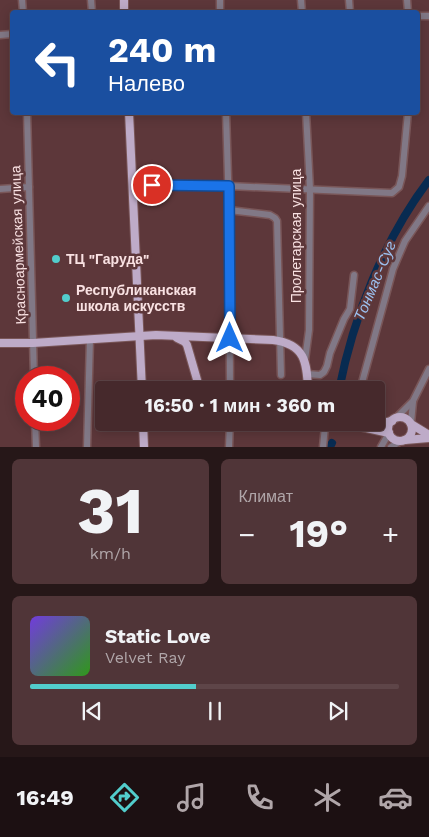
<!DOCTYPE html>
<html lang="ru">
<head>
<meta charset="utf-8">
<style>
  body { margin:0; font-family:"Work Sans",sans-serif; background:#503538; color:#f1f3f6; height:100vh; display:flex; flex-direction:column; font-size:19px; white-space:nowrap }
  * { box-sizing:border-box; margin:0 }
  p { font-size:16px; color:#b0a6a9 }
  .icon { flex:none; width:28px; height:28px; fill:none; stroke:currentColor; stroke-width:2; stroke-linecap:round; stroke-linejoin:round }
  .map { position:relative; height:447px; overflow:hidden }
  .details { display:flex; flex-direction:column; gap:12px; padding:12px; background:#261718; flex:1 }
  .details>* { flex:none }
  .top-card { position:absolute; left:10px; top:10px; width:410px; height:105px; border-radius:5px; box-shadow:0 2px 12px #0003,0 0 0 1px #5e4548; background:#1a4fa0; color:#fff; overflow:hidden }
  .speed { position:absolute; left:15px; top:366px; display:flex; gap:10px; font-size:25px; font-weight:700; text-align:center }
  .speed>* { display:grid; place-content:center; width:65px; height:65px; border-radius:50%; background:#46292c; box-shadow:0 2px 12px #0003,0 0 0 1px #5e4548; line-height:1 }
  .speed .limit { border:8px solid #d22; background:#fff; color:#111 }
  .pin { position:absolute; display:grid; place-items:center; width:42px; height:42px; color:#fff; margin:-21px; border:2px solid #fff; border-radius:50%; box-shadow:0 1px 5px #0007 }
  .me { position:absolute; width:55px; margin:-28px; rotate:0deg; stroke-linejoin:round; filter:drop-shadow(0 0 4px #0008) }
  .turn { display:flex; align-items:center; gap:18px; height:105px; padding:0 15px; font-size:22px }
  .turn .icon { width:65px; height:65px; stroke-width:2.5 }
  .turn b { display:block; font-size:35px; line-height:42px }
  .big { font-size:38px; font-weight:700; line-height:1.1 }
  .details .widget { flex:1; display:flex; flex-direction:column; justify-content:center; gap:8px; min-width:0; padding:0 18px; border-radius:8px; background:#503538 }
  .details .dial { align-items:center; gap:0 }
  .dial b { font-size:65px; line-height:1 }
  .song { display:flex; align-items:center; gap:15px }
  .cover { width:60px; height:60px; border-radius:8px; background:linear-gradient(135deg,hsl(260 70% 55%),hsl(110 70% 35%)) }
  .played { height:5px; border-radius:2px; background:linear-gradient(90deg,#52cdcc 45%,#5e4548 45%) }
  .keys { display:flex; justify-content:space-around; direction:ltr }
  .heat { display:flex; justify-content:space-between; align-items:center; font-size:28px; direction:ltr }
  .details .tiles { flex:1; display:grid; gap:12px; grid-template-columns:1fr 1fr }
  .widget:last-child { grid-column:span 2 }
  .trip { position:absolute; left:95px; top:381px; width:290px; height:50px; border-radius:5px; background:#46292c; box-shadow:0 2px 12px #0003,0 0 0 1px #5e4548; font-weight:700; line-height:50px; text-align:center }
  .tabs { display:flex; height:80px; justify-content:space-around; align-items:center; background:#1c1012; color:#b0a6a9 }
  .tabs .icon { width:35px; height:35px }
  .tabs .on { color:#52cdcc }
  .tabs b { font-size:22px; color:#f1f3f6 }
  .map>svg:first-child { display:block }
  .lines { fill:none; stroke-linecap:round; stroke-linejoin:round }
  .river { stroke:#082b51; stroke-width:8 }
  .minor-casing { stroke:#795658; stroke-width:9 }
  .major-casing { stroke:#795658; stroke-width:10 }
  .minor { stroke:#817886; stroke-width:6 }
  .major { stroke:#beabc8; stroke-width:8 }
  .route-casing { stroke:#114b97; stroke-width:12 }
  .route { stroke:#1a73e8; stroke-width:9 }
  .poi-dot { fill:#52cdcc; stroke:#5d373a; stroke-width:2 }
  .labels { text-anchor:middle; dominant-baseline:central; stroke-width:5; stroke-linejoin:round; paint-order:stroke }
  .street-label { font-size:14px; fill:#f9e1e2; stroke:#5d373a }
  .poi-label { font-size:14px; font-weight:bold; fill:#f9e1e2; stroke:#5d373a; text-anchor:start }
  .water-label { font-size:15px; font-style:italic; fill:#9cc1f0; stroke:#5d373a }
</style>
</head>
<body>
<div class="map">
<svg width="429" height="447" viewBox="0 0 429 447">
  <rect width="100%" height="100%" fill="#5d373a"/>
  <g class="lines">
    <g class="river">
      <path d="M339,390C353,318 384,239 429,180"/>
      <path d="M330,447L332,443"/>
    </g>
    <g class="minor-casing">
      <g id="minor">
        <path d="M22,0L23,12"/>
        <path d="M91,0L92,12"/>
        <path d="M220,0V12"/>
        <path d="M301,0L302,12"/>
        <path d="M349,0L350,12"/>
        <path d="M407,0L408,12"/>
        <path d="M418,16H429"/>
        <path d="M0,35L12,34"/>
        <path d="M27,112L34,378"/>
        <path d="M226,112L229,210L230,390"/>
        <path d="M133,185L229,186L392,193L399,187L402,176L408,112"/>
        <path d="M0,189L29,187"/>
        <path d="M229,210L270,215L275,218L277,221L281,375"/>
        <path d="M305,360L309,330L310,189L306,112"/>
        <path d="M307,374L320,375L324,372L327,366L330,353L344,319L350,309L354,275"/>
        <path d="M360,390L393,269L405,241L429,206"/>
        <path d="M395,419L413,401L429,369"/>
        <path d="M35,420L36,447"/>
        <path d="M411,423L413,402"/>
        <path d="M87,447L90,339"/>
        <path d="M229,447L230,422"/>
        <path d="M323,447L325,426"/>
        <path d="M381,447L389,433"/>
        <path d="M391,447L401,441"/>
      </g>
    </g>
    <g class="major-casing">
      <g id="major">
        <path d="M124,0V12"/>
        <path d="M129,112L142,390"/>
        <path d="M177,338L185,342L187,345L200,390"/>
        <path d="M0,343H33L156,335L273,340C305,344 307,362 308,390"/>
        <circle cx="400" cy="429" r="12"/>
        <path d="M143,422L144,447"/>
        <path d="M246,422L302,426L362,427L389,433"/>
        <path d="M411,424L429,435"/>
        <path d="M369,426L392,421"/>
        <path d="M405,440L429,438"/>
      </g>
    </g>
    <use href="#minor" class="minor"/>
    <use href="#major" class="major"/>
  </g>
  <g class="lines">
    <g class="route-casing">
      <path id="route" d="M152,185L229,186L230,338"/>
    </g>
    <use href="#route" class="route"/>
  </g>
  <g class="poi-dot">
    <circle cx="56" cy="259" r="5"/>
    <circle cx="66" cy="298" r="5"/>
  </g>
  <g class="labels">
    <g class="street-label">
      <text transform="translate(296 236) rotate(-90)">Пролетарская улица</text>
      <text transform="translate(18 245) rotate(-92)">Красноармейская улица</text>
    </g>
    <g class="poi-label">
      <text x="66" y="259">ТЦ "Гаруда"</text>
      <text x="76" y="290">Республиканская<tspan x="76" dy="16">школа искусств</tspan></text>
    </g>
    <g class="water-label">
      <text transform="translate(375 281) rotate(-67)">Тонмас-Суг</text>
    </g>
  </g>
</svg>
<div class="speed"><div class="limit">40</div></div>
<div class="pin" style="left:152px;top:185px;background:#d93025"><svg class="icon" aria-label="arrive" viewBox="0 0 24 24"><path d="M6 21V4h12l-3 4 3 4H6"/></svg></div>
<svg class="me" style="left:230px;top:338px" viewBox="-20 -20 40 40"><path d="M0-17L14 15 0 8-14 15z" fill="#1a73e8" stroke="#fff" stroke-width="4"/></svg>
<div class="trip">16:50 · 1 мин · 360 m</div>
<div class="top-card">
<div class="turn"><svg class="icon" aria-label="left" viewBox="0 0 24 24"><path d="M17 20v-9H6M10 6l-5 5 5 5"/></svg><div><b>240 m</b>Налево</div></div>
</div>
</div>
<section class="details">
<div class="tiles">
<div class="widget dial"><b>31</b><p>km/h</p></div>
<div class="widget"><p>Климат</p>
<div class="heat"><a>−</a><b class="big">19°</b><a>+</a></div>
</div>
<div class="widget">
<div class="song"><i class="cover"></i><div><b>Static Love</b><p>Velvet Ray</p></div></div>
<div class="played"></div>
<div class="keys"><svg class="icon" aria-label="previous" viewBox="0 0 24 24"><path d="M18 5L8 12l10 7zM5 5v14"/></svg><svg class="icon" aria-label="pause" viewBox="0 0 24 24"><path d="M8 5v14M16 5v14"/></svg><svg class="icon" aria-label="next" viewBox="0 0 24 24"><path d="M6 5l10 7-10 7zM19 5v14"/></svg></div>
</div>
</div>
</section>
<nav class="tabs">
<b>16:49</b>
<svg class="icon on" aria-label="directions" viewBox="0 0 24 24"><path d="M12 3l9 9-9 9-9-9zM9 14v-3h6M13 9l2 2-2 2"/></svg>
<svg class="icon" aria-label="music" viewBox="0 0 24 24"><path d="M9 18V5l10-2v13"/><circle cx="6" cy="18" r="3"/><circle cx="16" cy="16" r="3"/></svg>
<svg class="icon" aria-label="phone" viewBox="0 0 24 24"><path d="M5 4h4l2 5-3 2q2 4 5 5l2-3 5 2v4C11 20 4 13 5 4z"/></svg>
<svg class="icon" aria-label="climate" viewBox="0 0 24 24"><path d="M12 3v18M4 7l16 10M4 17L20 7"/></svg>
<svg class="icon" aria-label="car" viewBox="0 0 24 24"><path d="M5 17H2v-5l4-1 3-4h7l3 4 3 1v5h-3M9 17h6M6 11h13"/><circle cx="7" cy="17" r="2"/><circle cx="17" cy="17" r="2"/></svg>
</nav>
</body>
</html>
